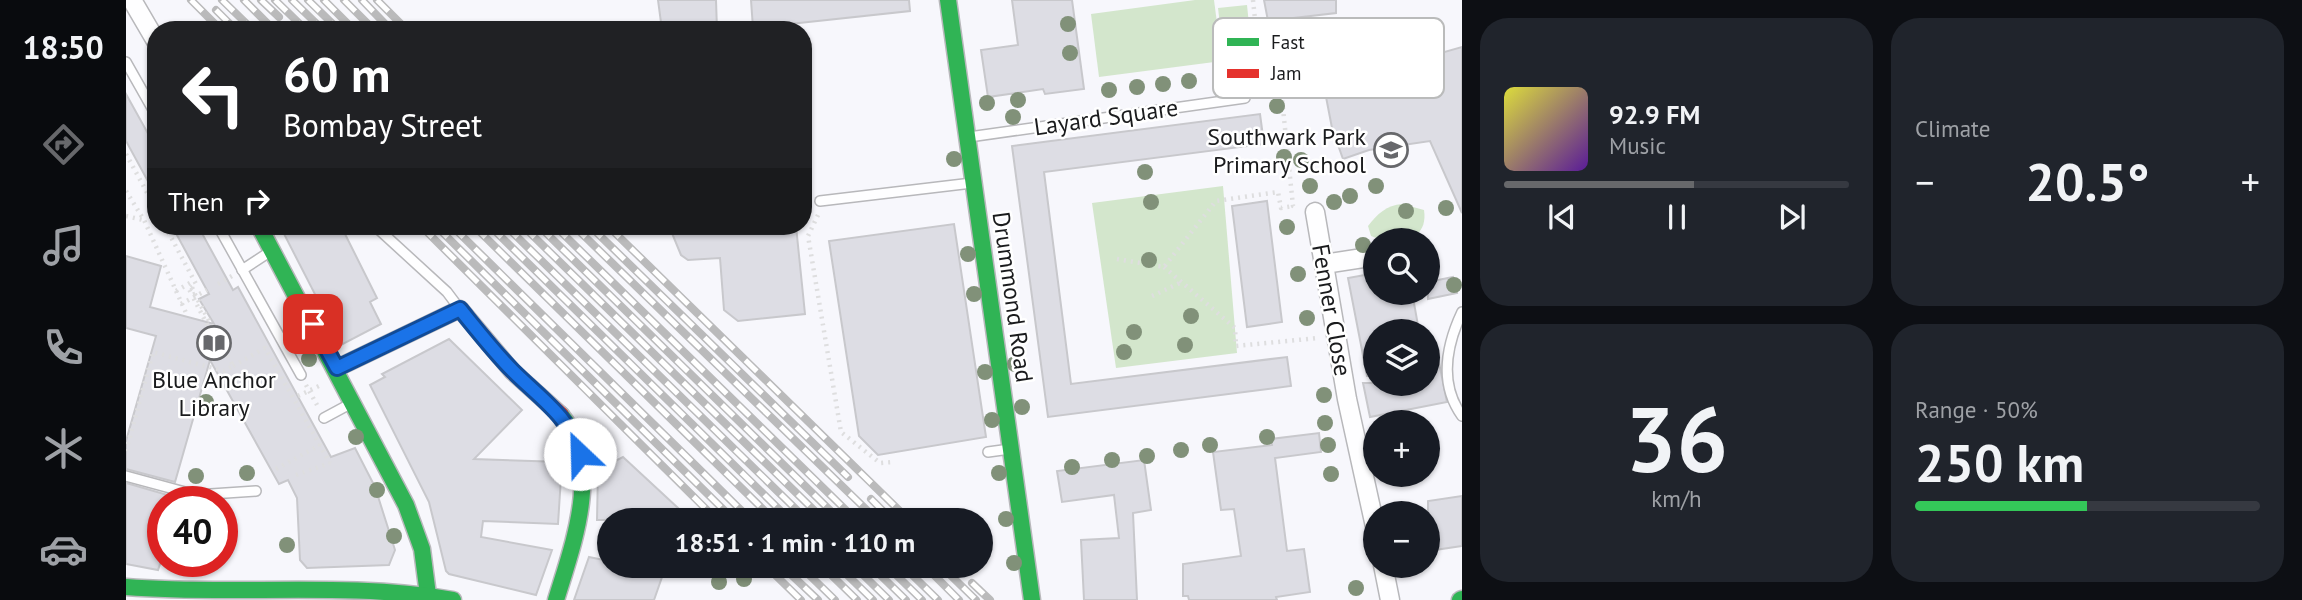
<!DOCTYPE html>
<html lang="en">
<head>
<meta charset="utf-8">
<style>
  body { margin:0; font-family:"PT Sans",sans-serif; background:#20242c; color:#f1f3f6; height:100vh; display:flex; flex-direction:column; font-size:26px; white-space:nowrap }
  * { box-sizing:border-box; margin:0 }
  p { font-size:23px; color:#9ea1a6 }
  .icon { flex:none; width:38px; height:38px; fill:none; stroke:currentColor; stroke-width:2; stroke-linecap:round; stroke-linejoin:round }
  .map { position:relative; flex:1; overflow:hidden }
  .details { display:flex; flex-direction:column; gap:18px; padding:18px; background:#0d0f14; width:840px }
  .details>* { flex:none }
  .top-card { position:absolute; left:21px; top:21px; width:665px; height:214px; border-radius:28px; box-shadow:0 2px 5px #0004; background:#202124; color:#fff; overflow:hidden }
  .tools { position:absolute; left:1237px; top:228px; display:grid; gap:14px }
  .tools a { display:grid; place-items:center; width:77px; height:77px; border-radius:50%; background:#171b24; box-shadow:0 2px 5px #0004; font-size:35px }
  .speed { position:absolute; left:21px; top:486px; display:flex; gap:14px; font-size:35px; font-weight:700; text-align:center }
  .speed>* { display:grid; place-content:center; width:91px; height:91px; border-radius:50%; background:#171b24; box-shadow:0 2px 5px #0004; line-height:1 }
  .speed .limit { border:10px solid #d22; background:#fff; color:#111 }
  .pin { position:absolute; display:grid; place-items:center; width:60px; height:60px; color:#fff; margin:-30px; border-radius:14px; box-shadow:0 4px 10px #0006 }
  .me { position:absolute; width:77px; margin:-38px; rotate:336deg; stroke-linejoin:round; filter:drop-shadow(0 0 5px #0008) }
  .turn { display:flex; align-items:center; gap:24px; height:147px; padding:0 21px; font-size:32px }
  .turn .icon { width:91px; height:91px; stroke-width:2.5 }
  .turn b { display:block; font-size:49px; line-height:60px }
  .then { display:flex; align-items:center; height:66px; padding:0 21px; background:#0003; gap:14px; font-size:26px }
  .big { font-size:52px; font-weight:800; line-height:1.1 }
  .details .card { flex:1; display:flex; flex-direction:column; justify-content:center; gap:10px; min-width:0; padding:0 24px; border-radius:28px; background:#20242c }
  .details .dial { align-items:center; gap:0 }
  .dial b { font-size:91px; line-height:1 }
  .song { display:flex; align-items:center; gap:21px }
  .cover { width:84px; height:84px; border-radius:10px; background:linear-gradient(135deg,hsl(60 70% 55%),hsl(270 70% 35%)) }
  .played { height:7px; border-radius:4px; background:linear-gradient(90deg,#67686b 55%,#363941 55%) }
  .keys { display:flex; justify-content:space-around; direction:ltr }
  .heat { display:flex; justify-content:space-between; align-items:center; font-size:38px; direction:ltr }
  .charge { height:10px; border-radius:5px; background:linear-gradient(90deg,#34c759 50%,#363941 0) }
  .details .tiles { flex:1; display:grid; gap:18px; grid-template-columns:repeat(2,1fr) }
  .trip { position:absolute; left:471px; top:508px; width:396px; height:70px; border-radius:35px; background:#171b24; box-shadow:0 2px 5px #0004; font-weight:800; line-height:70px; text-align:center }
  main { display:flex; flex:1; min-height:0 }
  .dock { display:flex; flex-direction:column; width:126px; justify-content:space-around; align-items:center; background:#090b0e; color:#9ea1a6 }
  .dock .icon { width:49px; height:49px }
  .dock .active { color:#67686b }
  .dock b { font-size:32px; color:#f1f3f6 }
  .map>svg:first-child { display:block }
  .green { fill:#d3e6cc }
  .building { fill:#dddde4; stroke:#c8c8cc; stroke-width:2 }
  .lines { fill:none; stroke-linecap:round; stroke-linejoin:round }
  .lane-casing { stroke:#b8b8bb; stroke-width:12 }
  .street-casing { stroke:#b8b8bb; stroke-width:21 }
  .fast-casing { stroke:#b8b8bb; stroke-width:19 }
  .jam-casing { stroke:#b8b8bb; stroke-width:19 }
  .path { stroke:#dededf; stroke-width:4.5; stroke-dasharray:2 5; stroke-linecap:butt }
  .lane { stroke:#fefeff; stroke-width:9 }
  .street { stroke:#fefeff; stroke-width:18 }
  .fast { stroke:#30b455; stroke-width:16 }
  .jam { stroke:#e5322d; stroke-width:16 }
  .rail-casing { stroke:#bababb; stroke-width:8 }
  .rail { stroke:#fff; stroke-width:5; stroke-dasharray:16; stroke-linecap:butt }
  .path-bridge { stroke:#dededf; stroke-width:4.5; stroke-dasharray:2 5; stroke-linecap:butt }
  .tree { fill:#819179 }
  .route-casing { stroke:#114b97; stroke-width:18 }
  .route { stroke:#1a73e8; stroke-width:12 }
  .labels { text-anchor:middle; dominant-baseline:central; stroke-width:5; stroke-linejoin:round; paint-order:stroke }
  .street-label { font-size:24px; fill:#1a1b1d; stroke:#fff }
  .poi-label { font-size:24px; fill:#1a1b1d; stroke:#fff; text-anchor:end }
  .key { fill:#fff; stroke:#babbbb; stroke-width:2 }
  .key-label { font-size:19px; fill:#1a1b1d }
</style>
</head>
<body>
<main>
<nav class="dock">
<b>18:50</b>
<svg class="icon active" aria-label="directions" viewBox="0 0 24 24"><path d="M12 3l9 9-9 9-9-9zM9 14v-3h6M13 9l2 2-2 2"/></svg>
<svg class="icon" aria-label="music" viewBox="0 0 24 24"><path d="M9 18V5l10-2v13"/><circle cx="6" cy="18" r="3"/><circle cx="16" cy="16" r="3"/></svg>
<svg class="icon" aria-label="phone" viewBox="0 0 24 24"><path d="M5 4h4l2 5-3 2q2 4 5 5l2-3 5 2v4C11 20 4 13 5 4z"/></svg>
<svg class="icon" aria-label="climate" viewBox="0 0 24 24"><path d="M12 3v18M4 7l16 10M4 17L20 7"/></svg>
<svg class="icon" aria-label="car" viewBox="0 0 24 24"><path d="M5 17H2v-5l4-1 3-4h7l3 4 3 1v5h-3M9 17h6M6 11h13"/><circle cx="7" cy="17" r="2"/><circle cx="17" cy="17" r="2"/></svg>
</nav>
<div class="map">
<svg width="1336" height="600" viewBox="0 0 1336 600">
  <rect width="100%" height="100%" fill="#f7f7fc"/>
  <g class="green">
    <path d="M1069,0H1088L1096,61L973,77L965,14Z"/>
    <path d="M1121,5L1127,64L1099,67L1092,8Z"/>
    <path d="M1097,186L1111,353L990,368L966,203Z"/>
    <path d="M1276,204L1298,210C1303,242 1269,247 1245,236L1242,226C1251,214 1261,205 1276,204Z"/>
  </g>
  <g class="building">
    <path d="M532,0H590L591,30H536Z"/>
    <path d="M625,0H783L784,11L627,28Z"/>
    <path d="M886,0H946L958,89L919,94L917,89L862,97L855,50L892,45Z"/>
    <path d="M1138,0H1210V13L1142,21Z"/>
    <path d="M1336,47V213L1304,141L1243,150L1217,159L1206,128L1196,76L1273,65Z"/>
    <path d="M0,94L30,148V196L0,141Z"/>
    <path d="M1134,114L1138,144L918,172L945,384L1161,357L1165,386L922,417L886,146Z"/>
    <path d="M1141,201L1156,322L1121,327L1106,206Z"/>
    <path d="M828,224L860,437L752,455L733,436L703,241Z"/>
    <path d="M46,226H72L107,290L112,287L205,457L229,448L249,487L269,550L263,565L181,568L174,560L171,498L162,480L153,484L84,360L49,482L0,469V441L30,336L0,328V256L35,266L24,307L88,324L73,299L83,294Z"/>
    <path d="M154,226H215L251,298L244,302L255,324L215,345Z"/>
    <path d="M543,226H670L679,314L612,321L598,310L594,258L562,260L555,255Z"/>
    <path d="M1250,273V292H1286L1293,331H1250V376H1241L1222,278Z"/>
    <path d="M1327,277L1331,293L1302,299V282Z"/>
    <path d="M323,339L396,410L348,459L436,462L432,524L357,521L355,537L426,550L410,595L323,574L320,571L303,502L244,385L259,377L256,374Z"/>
    <path d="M1310,348L1321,402L1244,417L1237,383H1302V349Z"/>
    <path d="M1193,433L1195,452L1149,458L1161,551L1178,549L1184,592L1150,597L1151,600H1063L1062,596H1057V564L1115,556L1108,509L1095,510L1087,452L1146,445L1145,439Z"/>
    <path d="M497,457L565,520H471L472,470Z"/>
    <path d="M1018,460L1025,510L1007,513L1011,600H958L955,540L993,538L988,495L936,502L931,471Z"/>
    <path d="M0,483L45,496L44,502H37V555L32,570L0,564Z"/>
    <path d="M1336,496V546L1302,551V501Z"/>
    <path d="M463,557L483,561V565H501L536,577L528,600H448Z"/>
  </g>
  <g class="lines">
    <g class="lane-casing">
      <g id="lane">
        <path d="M0,62L30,115"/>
        <path d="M843,137L1119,98"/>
        <path d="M694,201L846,183"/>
        <path d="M92,226L175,375"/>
        <path d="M249,226L321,292L333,308"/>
        <path d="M116,270L145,251"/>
        <path d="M1336,312C1320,346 1313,384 1336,416"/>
        <path d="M198,418L224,404"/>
        <path d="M862,452L884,449"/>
        <path d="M0,476L70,495L130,491"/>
      </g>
    </g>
    <g class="street-casing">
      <g id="street">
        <path d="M6,0L30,41"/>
        <path d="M1189,212L1221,399L1250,531"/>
        <path d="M1198,264L1250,256"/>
        <path d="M1257,565L1264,600"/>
      </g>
    </g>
    <g class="fast-casing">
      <g id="fast">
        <path d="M822,0L906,600"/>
        <path d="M133,226L280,505L296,549L302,595"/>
        <path d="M0,587C109,596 218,581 327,600"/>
        <path d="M430,600C447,544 477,467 435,415"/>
        <path d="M1334,600L1336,599"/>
      </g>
    </g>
    <g class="jam-casing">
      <path id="jam" d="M211,368L334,309L386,371L435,415"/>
    </g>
    <g class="path">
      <path d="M1127,0L1136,87L1156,99L1167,206L1172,208"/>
      <path d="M0,154L30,209"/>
      <path d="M0,191L18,220L61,315"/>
      <path d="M692,215L682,236L715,432L754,463L767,462"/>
      <path d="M0,216L17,220"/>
      <path d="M991,259L1038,267L1090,201L1152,192L1155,208L1167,206"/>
      <path d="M1038,267L1109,328L1110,346L1192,338"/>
      <path d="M92,284L106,276"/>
      <path d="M50,291L64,283L69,294L66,295L63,289L65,287L69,294"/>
      <path d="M1026,296L1056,282"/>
      <path d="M55,304L81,290"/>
      <path d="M180,385L191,405"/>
      <path d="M172,396L195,385"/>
      <path d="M150,469L194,445"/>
      <path d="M170,475L204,463"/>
    </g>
    <use href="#lane" class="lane"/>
    <use href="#street" class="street"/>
    <use href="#fast" class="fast"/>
    <use href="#jam" class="jam"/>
    <g class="rail-casing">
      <g id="rail">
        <path d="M65,0L95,30"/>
        <path d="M96,0L127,30"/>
        <path d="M118,0L148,30"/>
        <path d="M135,0L153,17"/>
        <path d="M149,0L180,30"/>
        <path d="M166,0L197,30"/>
        <path d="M182,0L213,30"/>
        <path d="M198,0L228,30"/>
        <path d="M218,0L248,30"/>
        <path d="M236,0L265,30"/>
        <path d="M251,0L281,30"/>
        <path d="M90,10L110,30"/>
        <path d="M295,226L591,520"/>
        <path d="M310,226L608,520"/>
        <path d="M326,226L625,520"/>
        <path d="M348,226L648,520"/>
        <path d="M364,226L664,520"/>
        <path d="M380,226L681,520"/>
        <path d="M397,226L698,520"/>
        <path d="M413,226L714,520"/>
        <path d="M429,226L730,520"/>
        <path d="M448,226L751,520"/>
        <path d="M464,226L722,477"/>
        <path d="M482,226L783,520"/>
        <path d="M745,499L766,520"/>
        <path d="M639,565L675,600"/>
        <path d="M655,565L692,600"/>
        <path d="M673,565L709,600"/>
        <path d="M695,565L731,600"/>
        <path d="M711,565L747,600"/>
        <path d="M727,565L763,600"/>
        <path d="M744,565L780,600"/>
        <path d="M760,565L796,600"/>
        <path d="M776,565L812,600"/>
        <path d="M798,565L833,600"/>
        <path d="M814,565L850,600"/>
        <path d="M846,583L864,600"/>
      </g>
    </g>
    <use href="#rail" class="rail"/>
    <g class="path-bridge">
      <path d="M39,226L70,284L63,289"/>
      <path d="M69,294L66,295L90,342"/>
      <path d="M107,366L139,348L204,463"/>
      <path d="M0,451L27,352L98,371L107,366L65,287"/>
    </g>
  </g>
  <g class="tree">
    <circle cx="942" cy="24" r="8"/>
    <circle cx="944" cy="53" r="8"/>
    <circle cx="1063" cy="81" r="8"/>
    <circle cx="1037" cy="84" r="8"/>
    <circle cx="1011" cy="87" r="8"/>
    <circle cx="983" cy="90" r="8"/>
    <circle cx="892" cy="100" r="8"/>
    <circle cx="861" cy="103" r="8"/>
    <circle cx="1151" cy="106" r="8"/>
    <circle cx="887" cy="117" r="8"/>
    <circle cx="1158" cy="157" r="8"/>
    <circle cx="828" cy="159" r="8"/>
    <circle cx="1175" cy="160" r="8"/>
    <circle cx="1019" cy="172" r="8"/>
    <circle cx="1184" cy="186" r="8"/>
    <circle cx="1250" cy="186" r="8"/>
    <circle cx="1224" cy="196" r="8"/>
    <circle cx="1025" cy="202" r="8"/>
    <circle cx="1208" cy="202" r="8"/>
    <circle cx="1320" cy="208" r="8"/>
    <circle cx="1280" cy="211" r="8"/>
    <circle cx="1161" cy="227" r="8"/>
    <circle cx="1237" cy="245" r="8"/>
    <circle cx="842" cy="254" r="8"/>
    <circle cx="1023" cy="260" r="8"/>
    <circle cx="1172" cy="274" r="8"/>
    <circle cx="1328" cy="285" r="8"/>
    <circle cx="848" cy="294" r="8"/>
    <circle cx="1065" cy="316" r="8"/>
    <circle cx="1181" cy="318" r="8"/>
    <circle cx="1008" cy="332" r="8"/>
    <circle cx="1059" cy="345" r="8"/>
    <circle cx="998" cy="352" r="8"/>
    <circle cx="183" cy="359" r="8"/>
    <circle cx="889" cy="364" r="8"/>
    <circle cx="859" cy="372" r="8"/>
    <circle cx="1198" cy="395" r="8"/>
    <circle cx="80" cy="402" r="8"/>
    <circle cx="896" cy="407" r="8"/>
    <circle cx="866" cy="420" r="8"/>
    <circle cx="1199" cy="423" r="8"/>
    <circle cx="230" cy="437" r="8"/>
    <circle cx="1141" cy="437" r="8"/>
    <circle cx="1084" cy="445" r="8"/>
    <circle cx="1202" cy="445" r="8"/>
    <circle cx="1055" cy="450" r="8"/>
    <circle cx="1021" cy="456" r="8"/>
    <circle cx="986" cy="460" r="8"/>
    <circle cx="946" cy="467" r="8"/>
    <circle cx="121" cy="473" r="8"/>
    <circle cx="873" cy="473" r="8"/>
    <circle cx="1205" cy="474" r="8"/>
    <circle cx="70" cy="476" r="8"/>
    <circle cx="251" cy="490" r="8"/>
    <circle cx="880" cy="519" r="8"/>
    <circle cx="268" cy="536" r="8"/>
    <circle cx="161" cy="545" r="8"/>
    <circle cx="888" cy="563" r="8"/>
    <circle cx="618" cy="579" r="8"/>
    <circle cx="593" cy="582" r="8"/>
    <circle cx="1230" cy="588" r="8"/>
  </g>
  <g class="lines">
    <g class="route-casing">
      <path id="route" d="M187,324L211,368L334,309C351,330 368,352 387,371C414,398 444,417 454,454"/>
    </g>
    <use href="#route" class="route"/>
  </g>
  <defs>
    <g id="school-ring" transform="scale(1.75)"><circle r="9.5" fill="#fff" stroke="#67686b" stroke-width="1.5"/><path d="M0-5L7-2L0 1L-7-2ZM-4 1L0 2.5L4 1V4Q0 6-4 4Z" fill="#67686b"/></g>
    <g id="library-ring" transform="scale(1.75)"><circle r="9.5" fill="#fff" stroke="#67686b" stroke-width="1.5"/><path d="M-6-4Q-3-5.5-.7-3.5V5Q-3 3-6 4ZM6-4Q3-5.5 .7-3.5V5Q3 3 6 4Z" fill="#67686b"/></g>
  </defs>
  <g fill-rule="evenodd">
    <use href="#school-ring" x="1265" y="150"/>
    <use href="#library-ring" x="88" y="343"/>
  </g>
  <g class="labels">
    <g class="street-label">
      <text transform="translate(980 117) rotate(-8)">Layard Square</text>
      <text transform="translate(887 297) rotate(82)">Drummond Road</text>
      <text transform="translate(1206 310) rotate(80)">Fenner Close</text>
    </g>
    <g class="poi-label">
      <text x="1240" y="136">Southwark Park<tspan x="1240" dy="28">Primary School</tspan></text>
      <text x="88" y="379" text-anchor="middle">Blue Anchor<tspan x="88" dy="28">Library</tspan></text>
    </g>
  </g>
  <rect x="1087" y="18" width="231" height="80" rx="10" class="key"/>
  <rect x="1101" y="38" width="32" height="8" fill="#30b455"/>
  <rect x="1101" y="69" width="32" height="9" fill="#e5322d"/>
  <g class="key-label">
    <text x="1145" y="49">Fast</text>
    <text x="1145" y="80">Jam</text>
  </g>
</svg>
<div class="tools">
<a><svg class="icon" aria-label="search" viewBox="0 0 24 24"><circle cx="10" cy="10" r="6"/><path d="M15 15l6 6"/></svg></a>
<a><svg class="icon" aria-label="layers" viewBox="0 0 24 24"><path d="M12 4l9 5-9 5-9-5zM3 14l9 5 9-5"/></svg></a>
<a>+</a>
<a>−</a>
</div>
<div class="speed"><div class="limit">40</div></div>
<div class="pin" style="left:187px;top:324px;background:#d93025"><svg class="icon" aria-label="arrive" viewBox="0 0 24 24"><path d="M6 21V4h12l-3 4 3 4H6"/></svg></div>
<svg class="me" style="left:454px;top:454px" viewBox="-20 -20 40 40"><circle r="19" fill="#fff"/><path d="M0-13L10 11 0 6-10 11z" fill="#1a73e8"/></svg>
<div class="trip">18:51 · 1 min · 110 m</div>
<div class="top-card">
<div class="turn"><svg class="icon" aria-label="left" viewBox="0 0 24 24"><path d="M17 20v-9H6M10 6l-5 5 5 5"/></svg><div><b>60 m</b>Bombay Street</div></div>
<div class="then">Then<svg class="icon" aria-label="right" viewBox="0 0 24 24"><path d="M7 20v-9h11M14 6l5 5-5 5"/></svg></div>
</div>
</div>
<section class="details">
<div class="tiles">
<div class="card">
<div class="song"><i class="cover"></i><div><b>92.9 FM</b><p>Music</p></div></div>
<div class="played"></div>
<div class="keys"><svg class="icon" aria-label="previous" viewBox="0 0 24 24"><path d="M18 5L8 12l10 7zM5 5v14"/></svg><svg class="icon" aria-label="pause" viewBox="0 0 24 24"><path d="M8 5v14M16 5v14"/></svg><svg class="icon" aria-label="next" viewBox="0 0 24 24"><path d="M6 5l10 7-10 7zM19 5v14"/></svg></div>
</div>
<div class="card"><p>Climate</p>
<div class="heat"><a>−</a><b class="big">20.5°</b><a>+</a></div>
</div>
<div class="card dial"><b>36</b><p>km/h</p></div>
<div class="card"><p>Range · 50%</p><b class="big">250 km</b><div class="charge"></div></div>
</div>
</section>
</main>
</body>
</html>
